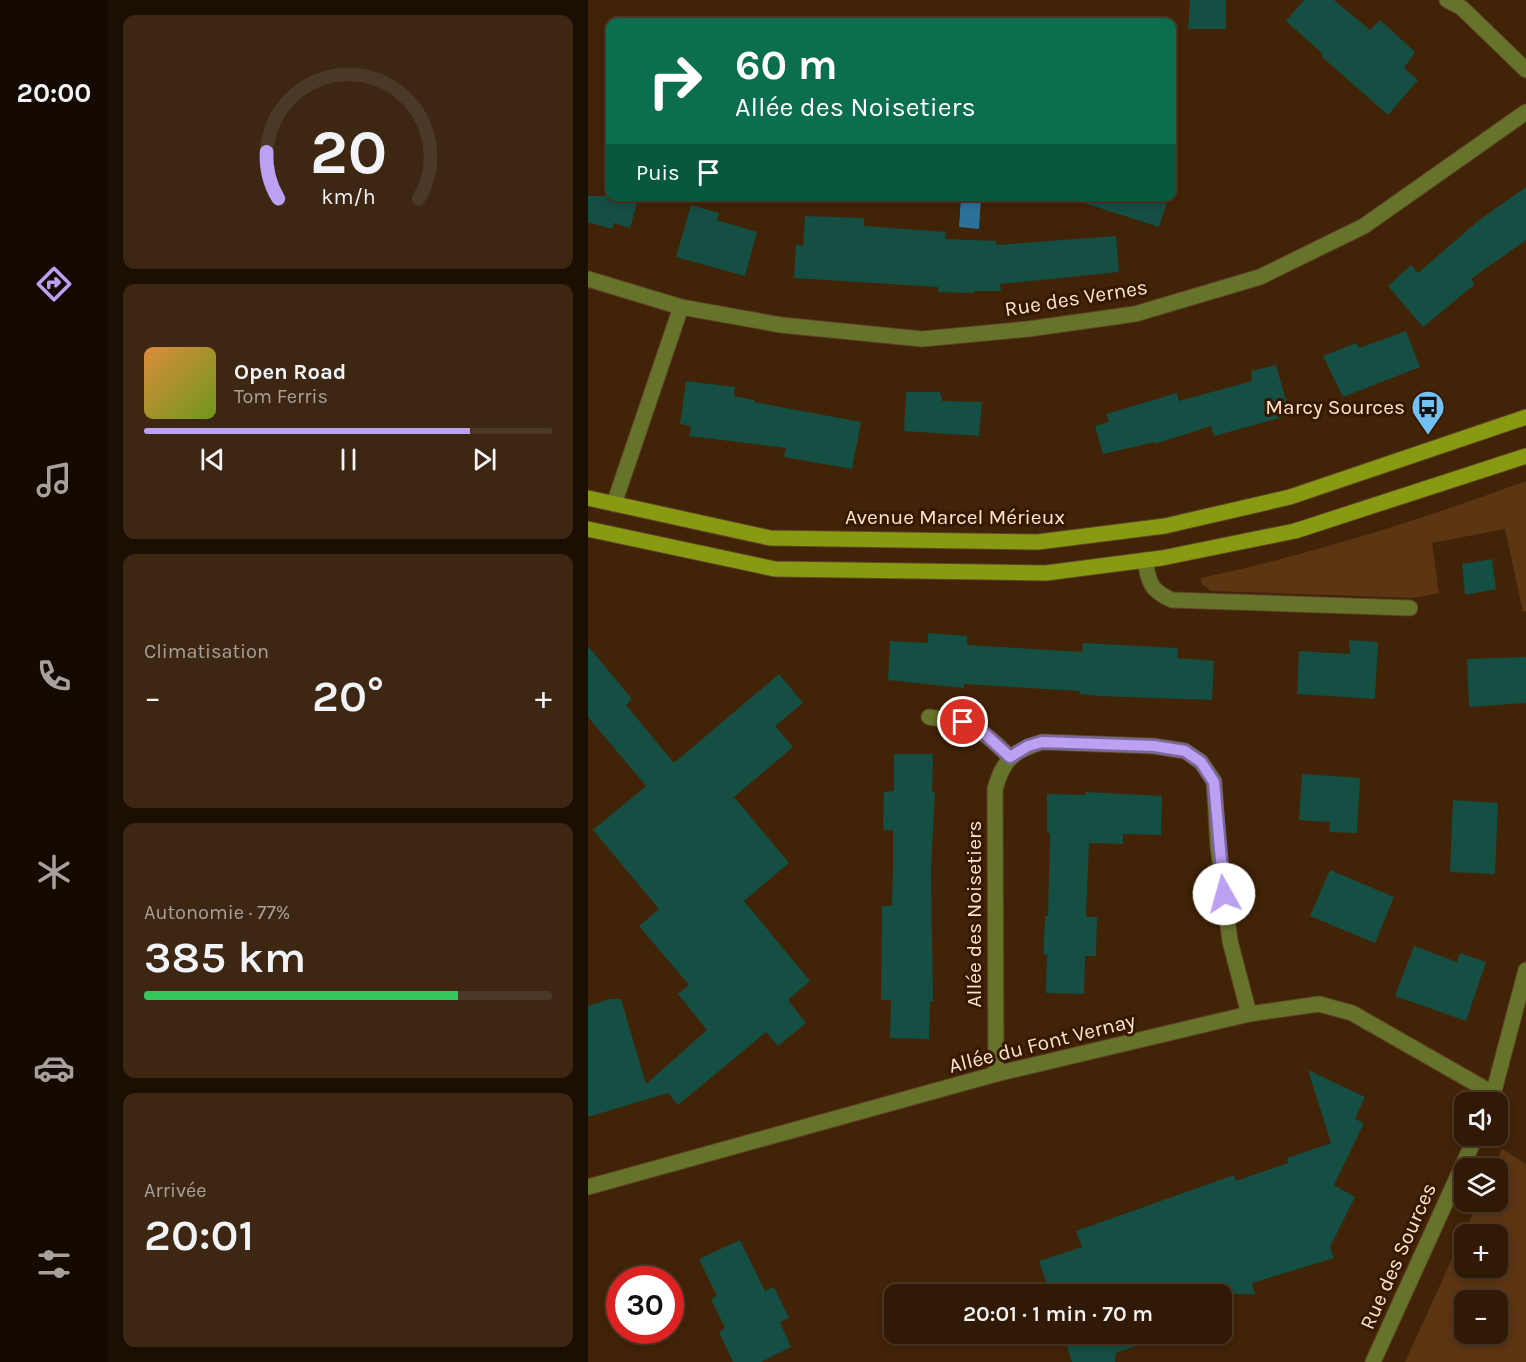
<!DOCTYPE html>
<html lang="fr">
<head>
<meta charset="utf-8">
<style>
  body { margin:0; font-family:Karla,sans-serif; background:#3d2713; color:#f1f3f6; height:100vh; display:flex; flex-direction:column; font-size:22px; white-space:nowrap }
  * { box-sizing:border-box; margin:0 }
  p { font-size:20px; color:#a8a19a }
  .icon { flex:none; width:33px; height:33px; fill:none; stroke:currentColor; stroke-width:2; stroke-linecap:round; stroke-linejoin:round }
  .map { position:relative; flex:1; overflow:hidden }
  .panel { display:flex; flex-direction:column; gap:15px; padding:15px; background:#1b0e03; width:480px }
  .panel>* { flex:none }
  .top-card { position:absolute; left:18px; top:18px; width:570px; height:183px; border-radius:12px; box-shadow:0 3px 9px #0003,0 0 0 2px #4c3827; background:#0b6e4f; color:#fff; overflow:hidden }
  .fabs { position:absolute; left:866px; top:1092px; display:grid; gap:12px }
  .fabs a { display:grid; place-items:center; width:54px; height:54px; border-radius:12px; background:#311a05; box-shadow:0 3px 9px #0003,0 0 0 2px #4c3827; font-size:30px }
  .speed { position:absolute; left:18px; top:1266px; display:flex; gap:12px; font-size:30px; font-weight:700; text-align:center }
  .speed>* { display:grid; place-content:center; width:78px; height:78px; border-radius:50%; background:#311a05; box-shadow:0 3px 9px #0003,0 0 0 2px #4c3827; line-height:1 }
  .speed .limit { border:9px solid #d22; background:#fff; color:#111 }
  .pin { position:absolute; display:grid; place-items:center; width:51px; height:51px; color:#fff; margin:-26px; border:3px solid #fff; border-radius:50%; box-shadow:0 2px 6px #0007 }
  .me { position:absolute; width:66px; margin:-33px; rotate:353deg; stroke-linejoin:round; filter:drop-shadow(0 0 4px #0008) }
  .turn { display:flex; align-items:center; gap:21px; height:126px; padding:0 30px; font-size:27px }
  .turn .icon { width:78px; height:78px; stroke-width:2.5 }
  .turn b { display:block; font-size:42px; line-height:51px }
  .then { display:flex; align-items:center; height:57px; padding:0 30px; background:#0003; gap:12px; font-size:22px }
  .big { font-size:45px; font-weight:600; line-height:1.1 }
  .panel .tile { flex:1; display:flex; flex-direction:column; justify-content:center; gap:9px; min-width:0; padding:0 21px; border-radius:12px; background:#3d2713 }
  .panel .dial { align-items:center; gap:0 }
  .dial svg { height:156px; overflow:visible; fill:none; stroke:#4c3827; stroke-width:7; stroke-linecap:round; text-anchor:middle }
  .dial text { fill:#f1f3f6; stroke:none }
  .song { display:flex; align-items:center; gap:18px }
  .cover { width:72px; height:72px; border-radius:9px; background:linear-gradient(135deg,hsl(30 70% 55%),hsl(80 70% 35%)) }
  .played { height:6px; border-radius:3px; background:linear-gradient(90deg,#bca0f2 80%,#4c3827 80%) }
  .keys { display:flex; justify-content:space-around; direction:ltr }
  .heat { display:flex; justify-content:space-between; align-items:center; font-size:33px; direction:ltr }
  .charge { height:9px; border-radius:4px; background:linear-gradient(90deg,#34c759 77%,#4c3827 0) }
  .trip { position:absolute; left:296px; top:1284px; width:348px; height:60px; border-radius:12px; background:#311a05; box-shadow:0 3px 9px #0003,0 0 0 2px #4c3827; font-weight:600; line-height:60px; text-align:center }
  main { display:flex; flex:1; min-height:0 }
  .tab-bar { display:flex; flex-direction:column; width:108px; justify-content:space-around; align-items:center; background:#140a02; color:#a8a19a }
  .tab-bar .icon { width:42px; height:42px }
  .tab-bar .on { color:#bca0f2 }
  .tab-bar b { font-size:27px; color:#f1f3f6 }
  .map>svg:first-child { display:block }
  .green { fill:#5c3513; fill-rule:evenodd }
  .water { fill:#2b719a }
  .building { fill:#154e43 }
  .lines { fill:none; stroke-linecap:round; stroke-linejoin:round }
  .service-casing { stroke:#5f4227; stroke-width:17 }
  .minor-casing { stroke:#5f4227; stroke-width:17 }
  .secondary-casing { stroke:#5f4227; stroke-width:17 }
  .service { stroke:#66732b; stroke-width:15 }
  .minor { stroke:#66732b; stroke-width:15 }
  .secondary { stroke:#879a11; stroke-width:15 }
  .route-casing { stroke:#7a689d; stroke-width:15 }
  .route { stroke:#bca0f2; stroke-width:10 }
  .labels { text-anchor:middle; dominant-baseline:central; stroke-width:6; stroke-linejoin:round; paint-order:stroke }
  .street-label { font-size:21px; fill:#fee3cf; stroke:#361900 }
  .poi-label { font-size:21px; fill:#fee3cf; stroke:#361900; text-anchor:end }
</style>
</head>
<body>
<main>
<nav class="tab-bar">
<b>20:00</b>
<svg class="icon on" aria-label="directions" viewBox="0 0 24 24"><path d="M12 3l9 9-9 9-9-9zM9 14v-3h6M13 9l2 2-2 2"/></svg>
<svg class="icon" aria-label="music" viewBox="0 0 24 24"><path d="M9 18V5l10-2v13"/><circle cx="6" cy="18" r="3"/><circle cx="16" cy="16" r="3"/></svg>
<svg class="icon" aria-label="phone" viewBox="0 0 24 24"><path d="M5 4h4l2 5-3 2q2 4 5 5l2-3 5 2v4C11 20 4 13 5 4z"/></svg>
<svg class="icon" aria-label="climate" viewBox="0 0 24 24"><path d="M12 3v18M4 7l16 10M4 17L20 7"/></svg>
<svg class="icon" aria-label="car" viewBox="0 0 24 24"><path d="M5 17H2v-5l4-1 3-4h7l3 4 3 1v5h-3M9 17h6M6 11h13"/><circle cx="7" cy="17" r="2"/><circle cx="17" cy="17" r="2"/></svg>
<svg class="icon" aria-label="filters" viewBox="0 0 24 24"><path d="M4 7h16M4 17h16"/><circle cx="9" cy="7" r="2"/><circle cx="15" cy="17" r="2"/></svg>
</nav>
<section class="panel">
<div class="tile dial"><svg viewBox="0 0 100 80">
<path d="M14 69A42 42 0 1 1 86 69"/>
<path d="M14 69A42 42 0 0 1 8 45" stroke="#bca0f2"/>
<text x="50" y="56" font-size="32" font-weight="700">20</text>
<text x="50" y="72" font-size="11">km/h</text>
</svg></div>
<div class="tile">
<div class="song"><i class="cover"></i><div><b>Open Road</b><p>Tom Ferris</p></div></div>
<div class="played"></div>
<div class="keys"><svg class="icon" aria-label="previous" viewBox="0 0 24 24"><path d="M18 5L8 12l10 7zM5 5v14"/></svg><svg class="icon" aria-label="pause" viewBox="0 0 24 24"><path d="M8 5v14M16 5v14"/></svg><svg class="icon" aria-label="next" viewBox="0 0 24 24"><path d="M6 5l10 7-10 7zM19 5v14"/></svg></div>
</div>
<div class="tile"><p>Climatisation</p>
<div class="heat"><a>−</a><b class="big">20°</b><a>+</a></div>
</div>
<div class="tile"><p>Autonomie · 77%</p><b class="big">385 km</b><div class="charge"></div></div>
<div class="tile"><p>Arrivée</p><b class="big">20:01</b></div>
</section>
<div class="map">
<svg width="938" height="1362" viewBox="0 0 938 1362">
  <rect width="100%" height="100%" fill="#412307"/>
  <g class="green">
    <path d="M938,481V611L935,612L917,529L844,543L851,593L826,598L623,591L614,584L613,578C724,554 832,520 938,481Z"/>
    <path d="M914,1149L938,1164V1362H817L890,1202H909V1168H905ZM876,1234H909V1268H876ZM876,1300H909V1334H876Z"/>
  </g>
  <path class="water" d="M373,197H393L391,229L371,227Z"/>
  <g class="building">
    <path d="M602,0H638V29H600Z"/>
    <path d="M716,0H746L782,30L792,20L827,52L816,68L830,80L800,115L733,56L735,54L698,21Z"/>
    <path d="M938,187V240L883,279L887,284L835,327L800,286L823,265L830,273L890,221Z"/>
    <path d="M0,196H51L42,228L26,223L24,229L0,222Z"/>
    <path d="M494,196H581L571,227L493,202Z"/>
    <path d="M103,205L131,213L129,220L169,232L157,276L88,257Z"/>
    <path d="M217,216L276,218V226L358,232L357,239L408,241L409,245L528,236L531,272L412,284L413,291H386V293L350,292V287L206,278L208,244L215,246Z"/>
    <path d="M818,331L832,367L755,397L735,356L768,343L771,348Z"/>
    <path d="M688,365L702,415L626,436L623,426L567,444V442L515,454L507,426L521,422L518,414L589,393L591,401L664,381L663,371Z"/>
    <path d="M98,381L147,387L146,396L166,400V402L273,422L264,469L196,457L198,448L101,436L103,426L92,424Z"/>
    <path d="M318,392H352L354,401L394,402L391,436L316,431Z"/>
    <path d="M904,559L908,589L877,595L874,564Z"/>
    <path d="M340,633L379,636V645L494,652L495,643L590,648L589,658L626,661L624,700L511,696L492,694L491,691L376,684V688L356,686L300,680L302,641L340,643Z"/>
    <path d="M761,640L790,642L787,699L709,694L711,651L762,654Z"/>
    <path d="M0,646L44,699L38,705L86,763L191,674L215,703L187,726L205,747L146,797L201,863L156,901L222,981L200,1000L218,1023L190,1046L178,1032L90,1105L80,1093L0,1117V1006L22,999H33L58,1084L119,1030L90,994L101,985L51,926L71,909L5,830L58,786L0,717Z"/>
    <path d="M938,657V703L881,707L879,659Z"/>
    <path d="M306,754H345L344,792H347L343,868L345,1001H342L341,1039L302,1038L303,1000H293L294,906H304L305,867V830H295L296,792L306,791Z"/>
    <path d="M714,774L772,778L769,833L741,832L742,822L711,820Z"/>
    <path d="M497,792L574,796L573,835L535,834V844L501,843L498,917H509L508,956H497L496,994L458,993L459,955H456V937L457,916H460L462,833H459V794L497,795Z"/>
    <path d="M865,800L910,803L907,874L862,872Z"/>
    <path d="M742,870L806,897L787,943L722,916Z"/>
    <path d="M826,946L869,962L872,953L898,962L878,1021L807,996Z"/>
    <path d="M720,1070L777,1097L767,1119L776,1123L746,1185L767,1197L742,1247L746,1258L664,1283L667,1294H462L451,1261L494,1247L488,1231L646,1175L648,1181L700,1163L699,1158L743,1143Z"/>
    <path d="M152,1240L177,1291L186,1287L201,1318L192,1322L203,1347L173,1362H145L131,1332L137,1328L123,1299L129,1296L111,1259Z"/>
    <path d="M475,1334H550L554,1344L528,1353L527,1362H484Z"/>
  </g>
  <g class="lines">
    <g class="service-casing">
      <g id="service">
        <path d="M557,560C561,583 562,590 584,600L822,608"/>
        <path d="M341,717C382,723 392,727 422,757"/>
      </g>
    </g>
    <g class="minor-casing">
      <g id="minor">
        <path d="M859,0L874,8L938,70"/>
        <path d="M0,279L93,307L193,325L334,339L440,329L547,314L672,277L776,226L938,112"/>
        <path d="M26,504L93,307"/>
        <path d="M408,1074L407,789C415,760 425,751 454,742L565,746L597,751L613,762L626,781L630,847L642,941L661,1014"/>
        <path d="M903,1102L938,970"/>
        <path d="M0,1187L408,1074L661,1014L731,1004L764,1013L906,1094"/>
        <path d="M785,1362L888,1136"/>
      </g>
    </g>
    <g class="secondary-casing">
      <g id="secondary">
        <path d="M0,498L182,538L450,542L577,526L702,497L938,417"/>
        <path d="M0,529L187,569L458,573L574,558L707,531L938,456"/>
      </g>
    </g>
    <use href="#service" class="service"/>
    <use href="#minor" class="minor"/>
    <use href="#secondary" class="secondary"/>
  </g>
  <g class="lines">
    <g class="route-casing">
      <path id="route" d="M375,722L397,734L422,757L440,746L454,742L566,746L597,751L613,762L626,782L636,894"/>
    </g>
    <use href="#route" class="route"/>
  </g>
  <defs>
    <g id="bus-pin" transform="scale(1.725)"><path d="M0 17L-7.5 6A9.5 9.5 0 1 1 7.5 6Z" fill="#71c1f5" stroke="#361900"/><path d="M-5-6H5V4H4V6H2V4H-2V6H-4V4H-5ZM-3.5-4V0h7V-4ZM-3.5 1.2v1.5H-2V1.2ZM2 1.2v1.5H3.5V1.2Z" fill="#111"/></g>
  </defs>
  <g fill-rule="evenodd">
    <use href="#bus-pin" x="840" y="407"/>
  </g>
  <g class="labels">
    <g class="street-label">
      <text transform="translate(488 298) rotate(-9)">Rue des Vernes</text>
      <text x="367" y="517">Avenue Marcel Mérieux</text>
      <text transform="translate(386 914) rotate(-90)">Allée des Noisetiers</text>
      <text transform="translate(454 1043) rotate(-14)">Allée du Font Vernay</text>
      <text transform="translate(810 1256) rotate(-66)">Rue des Sources</text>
    </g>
    <g class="poi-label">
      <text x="817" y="407">Marcy Sources</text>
    </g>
  </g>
</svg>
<div class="fabs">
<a><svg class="icon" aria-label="sound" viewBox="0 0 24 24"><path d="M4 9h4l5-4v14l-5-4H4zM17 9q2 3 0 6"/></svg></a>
<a><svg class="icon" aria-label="layers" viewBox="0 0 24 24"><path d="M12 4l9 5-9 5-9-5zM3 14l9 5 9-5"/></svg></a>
<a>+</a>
<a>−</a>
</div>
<div class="speed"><div class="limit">30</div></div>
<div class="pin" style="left:375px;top:722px;background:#d93025"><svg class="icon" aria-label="arrive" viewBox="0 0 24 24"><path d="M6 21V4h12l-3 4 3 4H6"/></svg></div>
<svg class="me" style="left:636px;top:894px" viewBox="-20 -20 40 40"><circle r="19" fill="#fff"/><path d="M0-13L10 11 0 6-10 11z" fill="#bca0f2"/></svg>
<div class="trip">20:01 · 1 min · 70 m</div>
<div class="top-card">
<div class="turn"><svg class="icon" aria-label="right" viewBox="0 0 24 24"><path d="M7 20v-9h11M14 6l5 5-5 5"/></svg><div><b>60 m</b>Allée des Noisetiers</div></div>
<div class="then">Puis<svg class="icon" aria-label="arrive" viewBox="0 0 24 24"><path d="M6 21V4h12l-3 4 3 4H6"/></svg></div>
</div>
</div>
</main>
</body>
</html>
